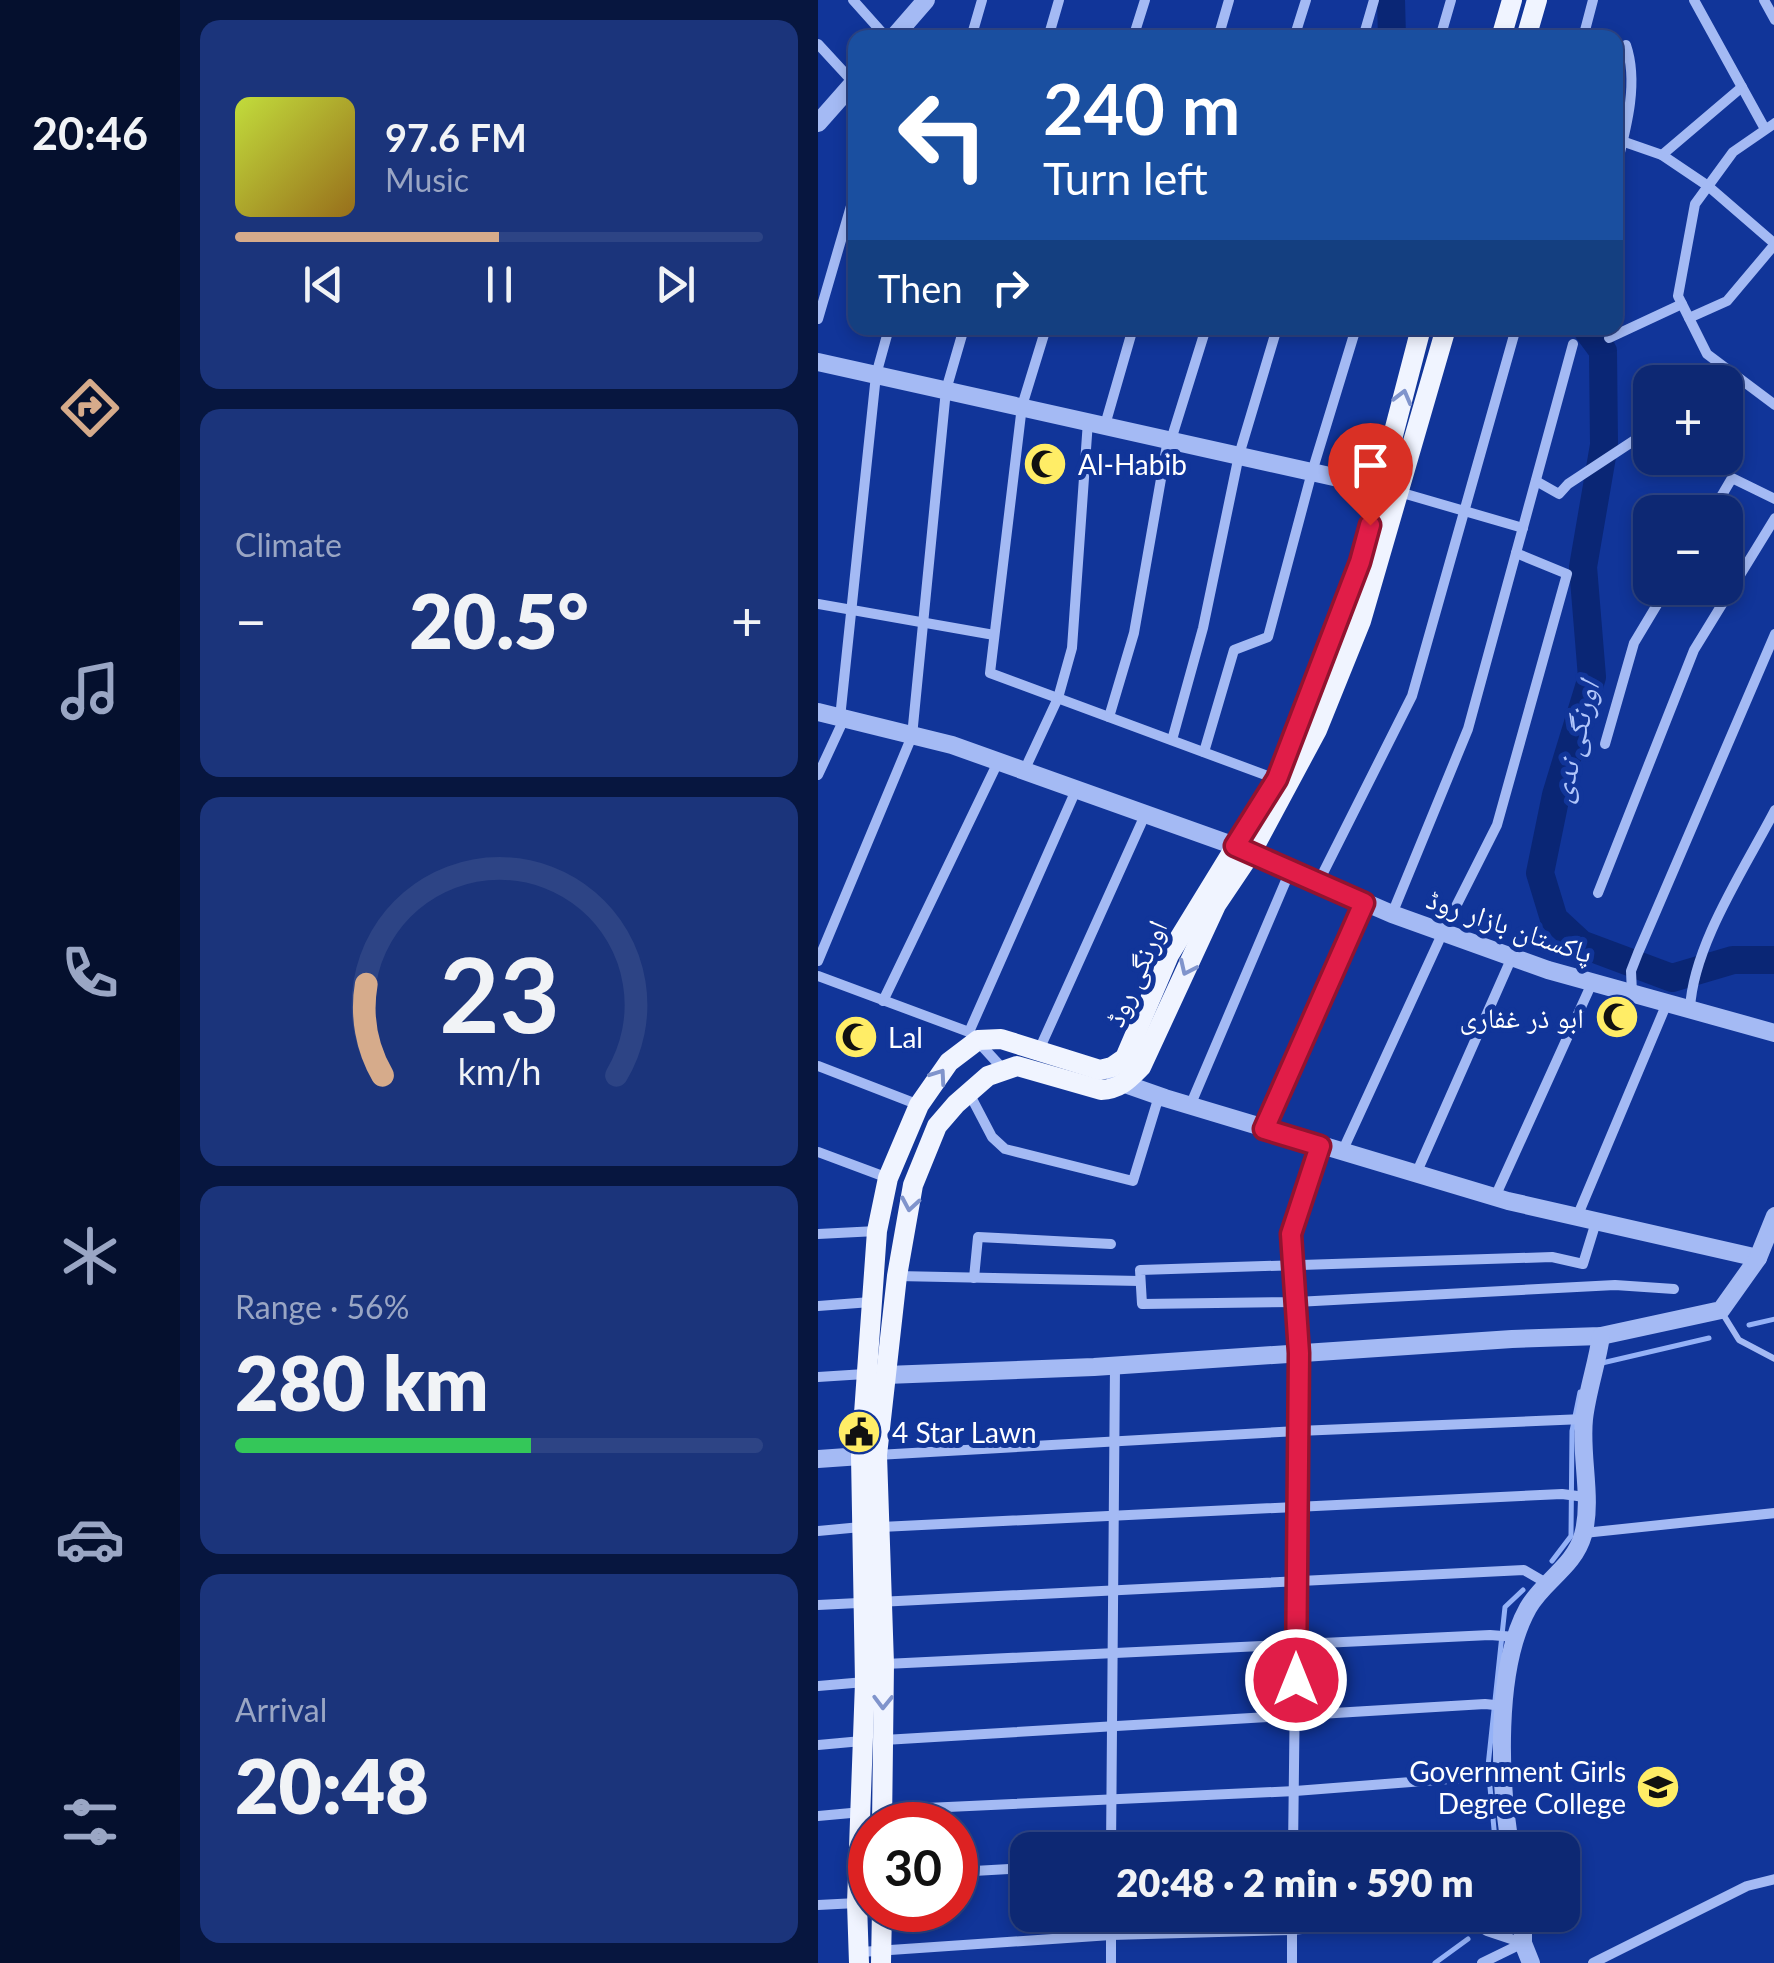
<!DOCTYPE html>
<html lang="en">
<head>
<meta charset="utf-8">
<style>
  body { margin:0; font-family:Lato,"Noto Naskh Arabic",sans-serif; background:#1b347b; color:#f1f3f6; height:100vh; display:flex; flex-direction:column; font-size:38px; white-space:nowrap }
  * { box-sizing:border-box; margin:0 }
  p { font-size:32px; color:#9aa6c4 }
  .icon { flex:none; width:55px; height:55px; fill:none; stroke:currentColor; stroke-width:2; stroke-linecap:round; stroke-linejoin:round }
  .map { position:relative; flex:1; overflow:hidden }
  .sheet { display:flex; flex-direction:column; gap:20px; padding:20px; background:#07163f; width:638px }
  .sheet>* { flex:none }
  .hud { position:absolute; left:30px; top:30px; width:775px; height:305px; border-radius:20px; box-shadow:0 5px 15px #0003,0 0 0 2px #2d4485; background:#1a4fa0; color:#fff; overflow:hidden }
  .buttons { position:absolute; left:815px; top:365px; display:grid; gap:20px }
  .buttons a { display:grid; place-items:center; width:110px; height:110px; border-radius:20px; background:#0d2873; box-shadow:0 5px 15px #0003,0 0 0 2px #2d4485; font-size:50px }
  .speed { position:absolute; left:30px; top:1802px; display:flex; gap:20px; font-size:50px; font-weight:700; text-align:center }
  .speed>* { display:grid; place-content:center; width:130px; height:130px; border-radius:50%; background:#0d2873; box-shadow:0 5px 15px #0003,0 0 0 2px #2d4485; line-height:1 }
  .speed .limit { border:15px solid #d22; background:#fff; color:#111 }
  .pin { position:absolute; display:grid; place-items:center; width:85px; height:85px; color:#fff; margin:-102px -42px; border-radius:50% 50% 50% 0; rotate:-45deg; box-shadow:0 0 10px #0007 }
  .pin .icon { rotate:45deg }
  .me { position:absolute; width:110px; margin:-55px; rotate:0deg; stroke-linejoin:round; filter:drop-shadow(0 0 8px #0008) }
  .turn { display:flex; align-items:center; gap:35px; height:210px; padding:0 30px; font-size:45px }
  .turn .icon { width:130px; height:130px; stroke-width:2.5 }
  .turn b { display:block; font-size:70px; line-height:85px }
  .then { display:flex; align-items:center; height:95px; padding:0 30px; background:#0003; gap:20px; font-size:38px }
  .big { font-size:75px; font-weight:800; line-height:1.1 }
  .sheet .card { flex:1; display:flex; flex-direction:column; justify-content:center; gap:15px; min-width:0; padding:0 35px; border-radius:20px; background:#1b347b }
  .sheet .dial { align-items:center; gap:0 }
  .dial svg { height:260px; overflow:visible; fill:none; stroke:#2d4485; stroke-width:7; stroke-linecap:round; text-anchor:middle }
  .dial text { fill:#f1f3f6; stroke:none }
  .song { display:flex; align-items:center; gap:30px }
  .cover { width:120px; height:120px; border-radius:15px; background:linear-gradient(135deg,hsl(70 70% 55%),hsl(40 70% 35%)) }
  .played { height:10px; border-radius:5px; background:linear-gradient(90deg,#d6ab8b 50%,#2d4485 50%) }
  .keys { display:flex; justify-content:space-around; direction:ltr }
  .heat { display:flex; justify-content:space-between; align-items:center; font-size:55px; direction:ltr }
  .charge { height:15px; border-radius:8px; background:linear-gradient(90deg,#34c759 56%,#2d4485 0) }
  .trip { position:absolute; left:192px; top:1832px; width:570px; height:100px; border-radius:20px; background:#0d2873; box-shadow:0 5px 15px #0003,0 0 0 2px #2d4485; font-weight:800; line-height:100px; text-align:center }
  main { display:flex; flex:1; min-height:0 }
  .menu { display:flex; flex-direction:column; width:180px; justify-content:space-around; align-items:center; background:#05102e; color:#9aa6c4 }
  .menu .icon { width:70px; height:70px }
  .menu .current { color:#d6ab8b }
  .menu b { font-size:45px; color:#f1f3f6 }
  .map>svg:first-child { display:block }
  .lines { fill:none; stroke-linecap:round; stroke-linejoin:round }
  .stream { stroke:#95b2f7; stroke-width:5 }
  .river { stroke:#0a2675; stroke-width:28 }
  .service { stroke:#a4baf4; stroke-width:6 }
  .minor { stroke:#a4baf4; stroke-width:10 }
  .tertiary { stroke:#a4baf4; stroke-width:18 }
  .primary { stroke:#f0f4ff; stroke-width:20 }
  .oneway { stroke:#8094cc }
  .route-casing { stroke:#92132f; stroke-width:25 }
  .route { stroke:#e11d48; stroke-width:18 }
  .labels { text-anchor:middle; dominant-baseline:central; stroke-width:10; stroke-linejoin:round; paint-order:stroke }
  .poi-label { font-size:28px; fill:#fff; stroke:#113599; text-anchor:start }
  .street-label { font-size:28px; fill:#fff; stroke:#113599 }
  .water-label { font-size:30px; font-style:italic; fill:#b0c5fa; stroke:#113599 }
</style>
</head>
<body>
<main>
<nav class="menu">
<b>20:46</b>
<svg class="icon current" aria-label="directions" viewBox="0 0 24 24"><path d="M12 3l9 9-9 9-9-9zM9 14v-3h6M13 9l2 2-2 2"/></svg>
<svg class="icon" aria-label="music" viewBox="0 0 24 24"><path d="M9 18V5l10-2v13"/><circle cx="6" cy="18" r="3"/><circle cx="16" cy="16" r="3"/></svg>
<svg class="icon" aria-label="phone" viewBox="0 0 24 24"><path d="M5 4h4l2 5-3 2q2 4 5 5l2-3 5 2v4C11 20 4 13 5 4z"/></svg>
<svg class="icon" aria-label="climate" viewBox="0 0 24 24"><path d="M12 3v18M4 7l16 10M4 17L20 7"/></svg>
<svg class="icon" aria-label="car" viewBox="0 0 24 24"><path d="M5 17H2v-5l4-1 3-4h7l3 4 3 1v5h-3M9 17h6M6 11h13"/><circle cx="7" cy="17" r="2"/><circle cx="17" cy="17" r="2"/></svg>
<svg class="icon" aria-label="filters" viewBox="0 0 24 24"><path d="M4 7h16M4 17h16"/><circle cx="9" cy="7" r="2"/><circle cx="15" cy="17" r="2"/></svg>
</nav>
<section class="sheet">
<div class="card">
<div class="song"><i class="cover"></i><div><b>97.6 FM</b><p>Music</p></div></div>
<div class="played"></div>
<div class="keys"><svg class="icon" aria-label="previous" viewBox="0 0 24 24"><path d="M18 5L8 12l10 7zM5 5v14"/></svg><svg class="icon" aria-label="pause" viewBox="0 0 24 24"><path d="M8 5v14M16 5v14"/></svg><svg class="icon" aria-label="next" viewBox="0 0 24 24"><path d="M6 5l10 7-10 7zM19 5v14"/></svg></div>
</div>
<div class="card"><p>Climate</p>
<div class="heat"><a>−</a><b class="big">20.5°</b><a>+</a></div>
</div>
<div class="card dial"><svg viewBox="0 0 100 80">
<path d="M14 69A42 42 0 1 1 86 69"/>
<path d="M14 69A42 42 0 0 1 9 41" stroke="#d6ab8b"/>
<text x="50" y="56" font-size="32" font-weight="700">23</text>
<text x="50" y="72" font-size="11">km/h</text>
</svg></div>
<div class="card"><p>Range · 56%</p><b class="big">280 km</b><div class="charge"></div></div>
<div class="card"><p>Arrival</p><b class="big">20:48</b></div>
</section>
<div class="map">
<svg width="957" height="1963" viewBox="0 0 957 1963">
  <rect width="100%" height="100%" fill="#113599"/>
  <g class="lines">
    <g class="stream">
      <path d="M931,1325L957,1319"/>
      <path d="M784,1363L891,1338"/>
      <path d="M734,1561L753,1536L754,1431L762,1392"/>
      <path d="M678,1850L670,1766L687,1607L705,1590"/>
      <path d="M676,1918L677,1915"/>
      <path d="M617,1963L650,1939"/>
    </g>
    <g class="river">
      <path d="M573,0L574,38"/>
      <path d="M768,328L785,351L786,445L765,567L774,677L738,795L722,873L736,919L763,944L854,978L915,960H957"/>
    </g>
    <path class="service" d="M903,1311L921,1340L957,1359"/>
    <g class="minor">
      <path d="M35,0L69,38"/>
      <path d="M876,0L947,129"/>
      <path d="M946,0L957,20"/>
      <path d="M153,38L164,0"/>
      <path d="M230,38L241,0"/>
      <path d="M315,38L327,0"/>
      <path d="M400,38L411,0"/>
      <path d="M476,38L488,0"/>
      <path d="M545,38L556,0"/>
      <path d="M622,38L633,0"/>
      <path d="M765,38L775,0"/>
      <path d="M0,44L35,82"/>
      <path d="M957,123L915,152L877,204L860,296L889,354L957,405"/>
      <path d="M798,139L844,155L890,186L957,244"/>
      <path d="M844,155L924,87"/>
      <path d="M798,168C808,129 821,83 808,45"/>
      <path d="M871,318L909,301L957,244"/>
      <path d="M0,319L38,189"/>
      <path d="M228,328L204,406L172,673L458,779"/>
      <path d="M791,338L864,304"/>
      <path d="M287,425L315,328"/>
      <path d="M353,440L388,328"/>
      <path d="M718,481L741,494L750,484L832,430"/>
      <path d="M581,492L705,528"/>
      <path d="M894,512L914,478L957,499"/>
      <path d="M0,604L176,635"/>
      <path d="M291,717L316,633L350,439"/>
      <path d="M22,718L58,375L71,328"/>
      <path d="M354,740L385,628L421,455L459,328"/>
      <path d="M787,744L816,643L849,588"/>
      <path d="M386,752L416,650L450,637L494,472L538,328"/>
      <path d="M206,771L240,698L254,648L270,421"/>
      <path d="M0,775L26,719"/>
      <path d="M500,883L594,696L698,328"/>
      <path d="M780,893L876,650L957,518"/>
      <path d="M574,914L650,729L755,344"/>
      <path d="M0,961L94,736L128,390L146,328"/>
      <path d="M0,976L151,1032L185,1069"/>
      <path d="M814,993L813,971L820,953L957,634"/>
      <path d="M65,1001L180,762"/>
      <path d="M872,1009C875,945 927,868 957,810"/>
      <path d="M151,1032L258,790"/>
      <path d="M221,1050L327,815"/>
      <path d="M0,1066L101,1105"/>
      <path d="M151,1093L174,1137L187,1149L315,1181L341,1096"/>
      <path d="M372,1106L472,871"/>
      <path d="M446,1129L546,903"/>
      <path d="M0,1152L70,1178"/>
      <path d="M524,1152L625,932L679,825L749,574L698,553"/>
      <path d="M598,1174L694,957"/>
      <path d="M677,1197L774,983"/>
      <path d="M759,1217L849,1003"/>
      <path d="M778,1222L765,1264L734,1257L322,1270L324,1304L478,1302L797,1285L856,1289"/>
      <path d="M0,1234L59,1231"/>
      <path d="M79,1276L322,1281"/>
      <path d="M156,1278L160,1237L293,1244"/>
      <path d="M0,1306L53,1302"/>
      <path d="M0,1377L47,1374"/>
      <path d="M59,1455L480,1431L766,1419"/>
      <path d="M63,1527L744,1494L767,1497"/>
      <path d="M0,1531L43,1527"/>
      <path d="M766,1533L957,1513"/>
      <path d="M0,1605L706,1570L730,1584"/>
      <path d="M67,1664L672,1635L697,1637"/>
      <path d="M0,1686L47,1682"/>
      <path d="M66,1740L667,1704L687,1706"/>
      <path d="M0,1745L44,1741"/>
      <path d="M65,1810L477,1791L683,1775"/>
      <path d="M0,1816L44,1812"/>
      <path d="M293,1850L297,1365"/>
      <path d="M475,1850L481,1353L473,1235L501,1146"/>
      <path d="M591,1850L692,1843"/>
      <path d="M138,1872L210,1868"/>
      <path d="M0,1905L39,1903"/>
      <path d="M293,1915V1963"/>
      <path d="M642,1915L669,1931L705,1943"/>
      <path d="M43,1952L293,1935L474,1930L619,1915"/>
      <path d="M474,1963V1915"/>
      <path d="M664,1963L705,1943"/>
      <path d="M775,1963L929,1886L957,1879"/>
    </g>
    <g class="tertiary">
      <path d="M75,38L108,0"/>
      <path d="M0,123L38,80"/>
      <path d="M0,362L561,487"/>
      <path d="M0,712L134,745L417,846L574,914L730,970L957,1033"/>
      <path d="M297,1076L307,1084L347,1098L690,1201L940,1258"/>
      <path d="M68,1375L276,1367L694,1339L783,1336L903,1310L940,1258L957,1216"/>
      <path d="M0,1459L43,1456"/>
      <path d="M693,1850C681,1783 676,1669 710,1608C725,1581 756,1567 765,1535C775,1499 762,1456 766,1419C769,1392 779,1364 783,1336"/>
      <path d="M705,1915V1943L713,1963"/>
    </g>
    <g class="primary">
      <path d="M683,38L694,0"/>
      <path d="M708,38L719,0"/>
      <path d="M64,1825L66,1664L59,1455L79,1276L95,1185L119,1126L138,1104L170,1076L199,1066L283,1090C302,1089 310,1080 323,1067L398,905L433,853L499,730L543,621L628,328"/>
      <path d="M41,1963L39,1903L47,1682L43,1456L59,1231L70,1178L101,1105L131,1062L160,1040L183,1039L282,1070L294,1067L307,1058L351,955L459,779L542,562L603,328"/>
      <path d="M63,1963L64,1910"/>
    </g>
  </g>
  <defs><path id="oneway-chevron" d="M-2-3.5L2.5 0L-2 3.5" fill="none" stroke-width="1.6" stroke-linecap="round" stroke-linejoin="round" transform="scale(2.5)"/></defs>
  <g class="oneway">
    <use href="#oneway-chevron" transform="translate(585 397) rotate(-75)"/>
    <use href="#oneway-chevron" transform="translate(369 968) rotate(115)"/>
    <use href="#oneway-chevron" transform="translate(121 1076) rotate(-55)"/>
    <use href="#oneway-chevron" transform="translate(92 1204) rotate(100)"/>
    <use href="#oneway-chevron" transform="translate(65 1702) rotate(91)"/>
  </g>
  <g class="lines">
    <g class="route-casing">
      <path id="route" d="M478,1680L481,1353L473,1234L502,1146L446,1129L546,903L417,846L459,779L542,562L552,525"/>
    </g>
    <use href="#route" class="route"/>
  </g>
  <defs>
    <g id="mosque-disc" transform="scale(2.25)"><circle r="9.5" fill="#ffed66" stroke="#113599"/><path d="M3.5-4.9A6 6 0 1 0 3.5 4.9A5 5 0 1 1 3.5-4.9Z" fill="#111"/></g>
    <g id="civic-disc" transform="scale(2.25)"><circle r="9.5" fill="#ffed66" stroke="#113599"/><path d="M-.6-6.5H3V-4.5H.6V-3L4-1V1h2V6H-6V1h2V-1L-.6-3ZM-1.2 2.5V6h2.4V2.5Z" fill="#111"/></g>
    <g id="university-disc" transform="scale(2.25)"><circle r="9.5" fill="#ffed66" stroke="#113599"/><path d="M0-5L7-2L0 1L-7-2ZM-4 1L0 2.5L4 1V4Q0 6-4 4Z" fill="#111"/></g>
  </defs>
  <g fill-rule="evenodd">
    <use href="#mosque-disc" x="227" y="464"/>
    <use href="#mosque-disc" x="799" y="1017"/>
    <use href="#mosque-disc" x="38" y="1037"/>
    <use href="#civic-disc" x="41" y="1432"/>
    <use href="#university-disc" x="840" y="1787"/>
  </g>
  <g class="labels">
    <g class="poi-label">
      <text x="260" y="464">Al-Habib</text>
      <text x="766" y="1017" text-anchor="end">ابو ذر غفاری</text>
      <text x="70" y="1037">Lal</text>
      <text x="74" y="1432">4 Star Lawn</text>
      <text x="808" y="1771" text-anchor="end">Government Girls<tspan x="808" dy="32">Degree College</tspan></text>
    </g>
    <g class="street-label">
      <text transform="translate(692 925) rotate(19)">پاکستان بازار روڈ</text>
      <text transform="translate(317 973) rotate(-66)">اورنگی روڈ</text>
    </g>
    <g class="water-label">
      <text transform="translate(755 741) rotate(-76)">اورنگی ندی</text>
    </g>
  </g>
</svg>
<div class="buttons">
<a>+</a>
<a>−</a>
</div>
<div class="speed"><div class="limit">30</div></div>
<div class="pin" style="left:552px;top:525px;background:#d93025"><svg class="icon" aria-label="arrive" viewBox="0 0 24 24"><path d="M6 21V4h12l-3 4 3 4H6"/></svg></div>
<svg class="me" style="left:478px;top:1680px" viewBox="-20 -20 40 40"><circle r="17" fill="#e11d48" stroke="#fff" stroke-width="3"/><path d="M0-11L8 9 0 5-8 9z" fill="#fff"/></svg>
<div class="trip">20:48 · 2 min · 590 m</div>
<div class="hud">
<div class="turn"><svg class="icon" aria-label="left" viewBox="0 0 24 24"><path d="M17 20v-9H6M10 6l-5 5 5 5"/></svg><div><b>240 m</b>Turn left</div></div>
<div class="then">Then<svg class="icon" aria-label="right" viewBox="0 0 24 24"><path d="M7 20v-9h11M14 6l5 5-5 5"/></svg></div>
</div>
</div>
</main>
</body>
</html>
